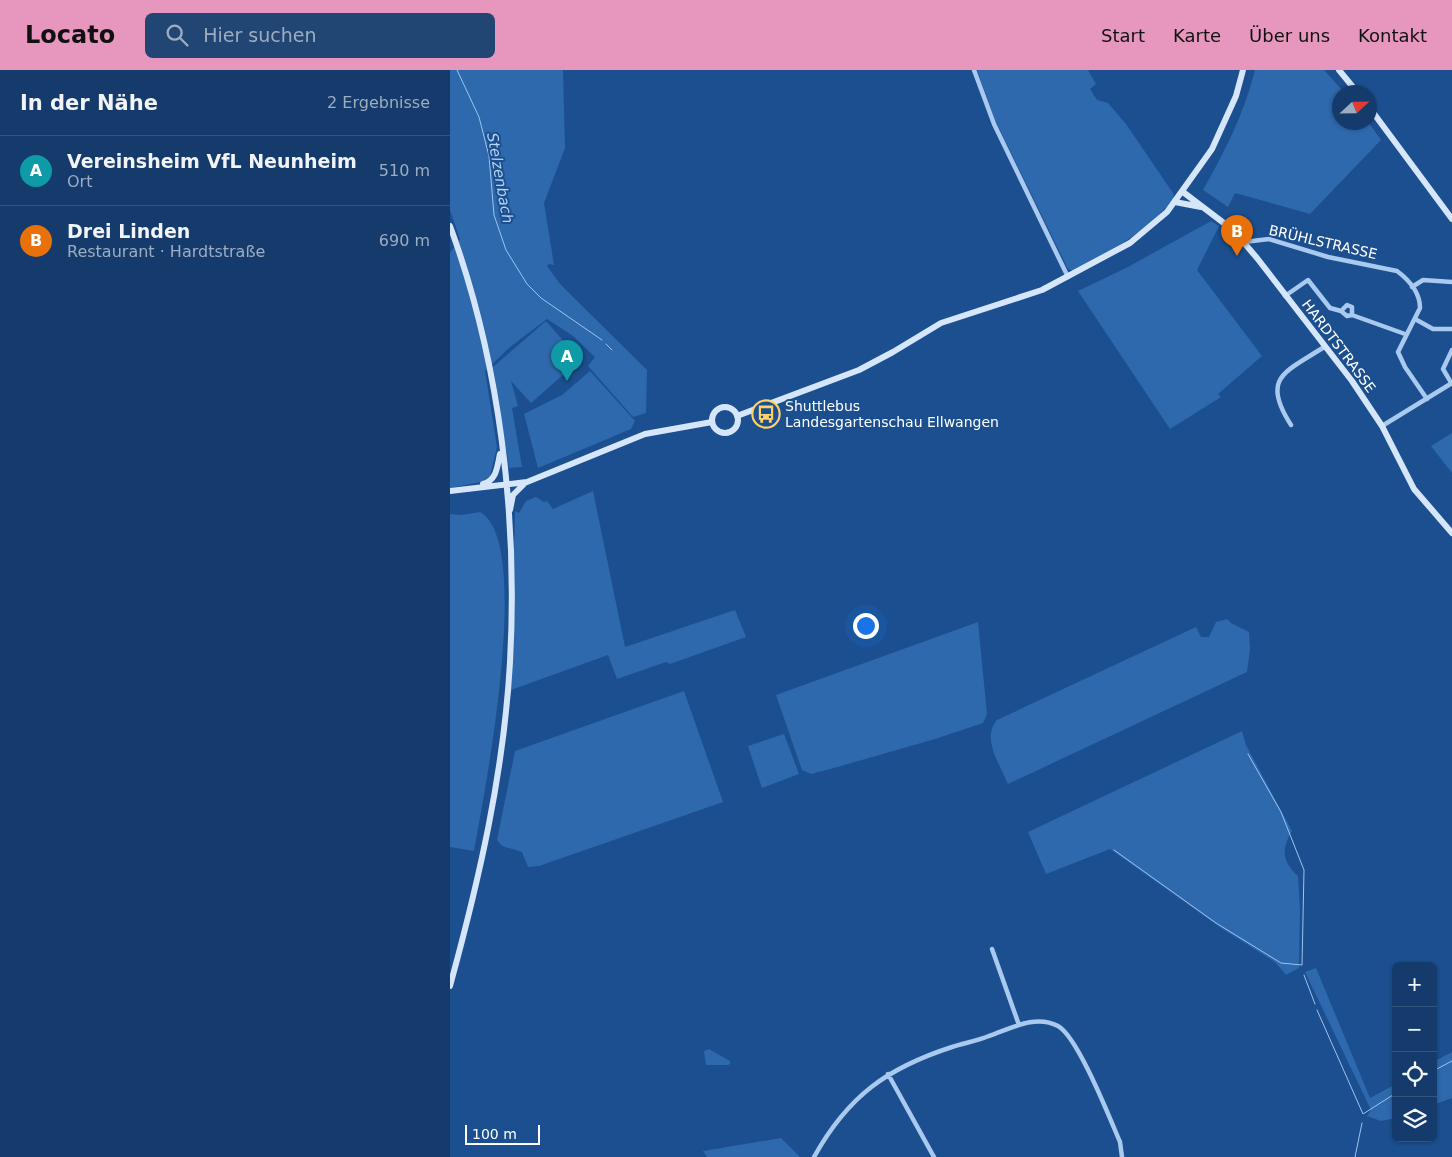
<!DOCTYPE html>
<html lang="de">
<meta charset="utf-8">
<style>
:root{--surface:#143b6b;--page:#214673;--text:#f1f3f6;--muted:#9dadc1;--line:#33557e;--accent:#e797bd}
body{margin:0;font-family:"DejaVu Sans",sans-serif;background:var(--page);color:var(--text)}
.controls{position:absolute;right:15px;bottom:15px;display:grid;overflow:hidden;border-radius:8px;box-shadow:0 1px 4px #0004}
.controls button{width:45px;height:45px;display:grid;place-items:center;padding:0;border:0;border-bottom:1px solid var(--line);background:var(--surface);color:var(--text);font:25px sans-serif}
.compass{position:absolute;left:882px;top:15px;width:45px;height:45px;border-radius:50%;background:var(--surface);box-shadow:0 1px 4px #0004;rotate:68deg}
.scale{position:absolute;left:15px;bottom:12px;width:75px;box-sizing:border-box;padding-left:5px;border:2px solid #fff;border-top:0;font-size:14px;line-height:18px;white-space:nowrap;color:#fff;-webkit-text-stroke:4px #1b4f8f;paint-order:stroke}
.you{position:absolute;left:415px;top:555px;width:18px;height:18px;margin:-12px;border:4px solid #fff;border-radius:50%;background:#1a73e8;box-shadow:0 0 0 8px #1a73e833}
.badge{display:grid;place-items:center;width:32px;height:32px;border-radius:50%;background:var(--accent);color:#fff;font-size:16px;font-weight:700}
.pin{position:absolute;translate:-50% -41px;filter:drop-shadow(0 1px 2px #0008)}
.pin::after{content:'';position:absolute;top:26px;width:18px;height:15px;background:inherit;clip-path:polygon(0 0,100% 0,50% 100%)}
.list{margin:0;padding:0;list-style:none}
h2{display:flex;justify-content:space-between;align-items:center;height:65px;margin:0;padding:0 20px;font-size:21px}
h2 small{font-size:16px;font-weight:400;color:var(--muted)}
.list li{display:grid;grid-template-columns:32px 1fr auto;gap:15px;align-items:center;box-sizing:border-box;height:70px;padding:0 20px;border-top:1px solid var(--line)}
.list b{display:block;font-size:19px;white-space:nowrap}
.list p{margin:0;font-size:16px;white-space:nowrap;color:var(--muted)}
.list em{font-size:16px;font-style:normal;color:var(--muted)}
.icon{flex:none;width:28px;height:28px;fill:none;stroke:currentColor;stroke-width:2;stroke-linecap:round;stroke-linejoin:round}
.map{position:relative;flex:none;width:1002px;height:1087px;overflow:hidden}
header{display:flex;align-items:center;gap:30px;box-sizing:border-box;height:70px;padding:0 25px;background:var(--accent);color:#111}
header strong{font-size:24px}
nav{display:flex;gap:28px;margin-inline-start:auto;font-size:18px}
.search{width:350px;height:45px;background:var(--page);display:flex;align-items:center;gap:12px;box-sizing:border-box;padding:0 18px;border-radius:8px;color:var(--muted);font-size:19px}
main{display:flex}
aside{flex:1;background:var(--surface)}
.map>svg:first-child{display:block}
.green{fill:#2e69ad}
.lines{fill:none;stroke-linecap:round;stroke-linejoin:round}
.stream{stroke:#9cc4f0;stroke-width:1}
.street{stroke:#a9c9ee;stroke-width:4.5}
.secondary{stroke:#d6e6fa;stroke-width:6}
.labels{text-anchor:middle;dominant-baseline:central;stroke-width:4;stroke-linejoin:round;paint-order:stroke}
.street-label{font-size:14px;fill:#fff;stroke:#1b4f8f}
.poi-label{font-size:14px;fill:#fff;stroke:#1b4f8f;text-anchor:start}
.water-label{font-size:15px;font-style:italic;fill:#b5d3f5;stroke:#1b4f8f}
</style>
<header>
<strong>Locato</strong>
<div class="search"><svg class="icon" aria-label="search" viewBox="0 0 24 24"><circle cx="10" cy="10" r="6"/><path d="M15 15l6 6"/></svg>Hier suchen</div>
<nav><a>Start</a><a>Karte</a><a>Über uns</a><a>Kontakt</a></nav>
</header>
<main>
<aside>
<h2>In der Nähe<small>2 Ergebnisse</small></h2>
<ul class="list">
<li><span class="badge" style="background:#0f9aa8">A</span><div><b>Vereinsheim VfL Neunheim</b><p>Ort</p></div><em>510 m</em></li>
<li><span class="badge" style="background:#e8710a">B</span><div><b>Drei Linden</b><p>Restaurant · Hardtstraße</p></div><em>690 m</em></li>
</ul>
</aside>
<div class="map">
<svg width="1002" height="1087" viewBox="0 0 1002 1087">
<rect width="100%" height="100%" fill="#1b4f8f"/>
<!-- green -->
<path class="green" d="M 0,0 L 113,0 L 115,78 L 94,133 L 104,195 L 99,194 L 97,196 L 110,214 L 197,300 L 196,343 L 183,347 L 138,296 L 145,287 L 123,266 L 97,249 L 60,277 L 35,301 L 47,377 L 40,406 L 31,412 L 0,418 L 0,183 L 10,169 L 0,140 Z
M 527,0 L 638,0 L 646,14 L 640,19 L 647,30 L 658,33 L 676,54 L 723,123 L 724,128 C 698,162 661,180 624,201 L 618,199 L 545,50 Z
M 805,0 L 874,0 L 894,22 L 889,22 L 889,52 L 919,53 L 931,70 L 860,144 L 785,123 L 778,137 L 753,120 C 775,81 794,44 805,0 Z
M 761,151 L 769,156 L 747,200 L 812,286 L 768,324 L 771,327 L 720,359 L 628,221 L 676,198 Z
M 96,251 L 130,290 L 81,333 L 61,311 L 68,336 L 62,338 L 72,397 L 59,398 L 43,297 Z
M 140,301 L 185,351 L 181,359 L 88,398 L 74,344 L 112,325 Z
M 1002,363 L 1002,403 L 981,376 Z
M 143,421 L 175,577 L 285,540 L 296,567 L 220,594 L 216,592 L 167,609 L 158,585 L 61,620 L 65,441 L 69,443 L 76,431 L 86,427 L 94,432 L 97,431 L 103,439 Z
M 30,442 C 84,471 34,726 24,781 L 0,777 L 0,444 L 11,445 Z
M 777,549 L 781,553 L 799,562 L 800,579 L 797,602 L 558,714 C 550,695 531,668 547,650 L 746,557 L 751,567 L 759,567 L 766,552 Z
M 528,552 L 537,644 L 533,653 L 485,669 L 384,698 L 361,704 L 352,700 L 326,625 Z
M 234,621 L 273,732 L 89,796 L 78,797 L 72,782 L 52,776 L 47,770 L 65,681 Z
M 792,661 L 796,675 L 842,761 C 831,778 832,792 848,806 L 850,839 L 849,898 L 836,905 L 825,892 L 771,858 L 660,779 L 596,804 L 578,762 Z
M 334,664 L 349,704 L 312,718 L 298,676 Z
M 866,898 L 920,1028 L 946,1014 L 946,1048 L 931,1051 L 917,1046 L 921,1040 L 855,902 Z
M 259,979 L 280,991 L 280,994 L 278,995 L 256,995 L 254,981 Z
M 1002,982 L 1002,1028 L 983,1035 L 983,992 Z
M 331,1068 L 350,1087 L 257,1087 L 253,1081 Z"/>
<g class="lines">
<!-- stream -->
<path class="stream" d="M 7,0 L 29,47 L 39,86 L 44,145 L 56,180 L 77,214 L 91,228 L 152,270
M 156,274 L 162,280
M 664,780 L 766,853 L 831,893 L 852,895 L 854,800 L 831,742 L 798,684
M 854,905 L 865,934
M 867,940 L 913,1044 L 946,1023
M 983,1001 L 1002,991
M 905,1087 L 912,1053"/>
<!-- street -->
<path class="street" d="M 524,0 L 544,54 L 618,207
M 794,172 L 819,169 L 878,187 L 947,201 C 959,210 970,223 970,238 L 948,282 L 955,297 L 977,329
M 962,217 L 973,210 L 1002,212
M 835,226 L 858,210 L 880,238 L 891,241 L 897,246 L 902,245 L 955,264
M 891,241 L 897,235 L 902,237 L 902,245
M 965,249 L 983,259 L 1002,259
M 1002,314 L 993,299 L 1002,280
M 841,355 C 810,307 836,302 874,277
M 932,356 L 1002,313
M 542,879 L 569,955
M 438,1004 L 484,1087
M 364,1087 C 398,1026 437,998 502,977 C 514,973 527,971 539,966 C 560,959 585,944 608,956 C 628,967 660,1049 670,1072 L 672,1087"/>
<!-- secondary -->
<path class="secondary" d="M 889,0 L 907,22
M 919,37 L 1002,149
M 733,122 L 783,160 L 807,188 L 902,311 L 932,356 L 964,419 L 1002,463
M 725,132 L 751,137
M 0,156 C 50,292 68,447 60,592 C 54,702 29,810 0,916
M262 350a13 13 0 1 1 26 0a13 13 0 1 1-26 0Z
M 287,346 L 409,300 L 443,282 L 491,253 L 592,220 L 680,173 L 717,142 L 762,79 L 786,26 L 793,0
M 33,414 C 47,410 47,397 50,384
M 0,421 L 77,412 L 195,364 L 262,352
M 60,440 L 63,425 L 75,413"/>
</g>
<!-- icons -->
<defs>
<g id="bus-ring" transform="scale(1.4375)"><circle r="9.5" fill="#1b4f8f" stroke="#ffd166" stroke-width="1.5"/><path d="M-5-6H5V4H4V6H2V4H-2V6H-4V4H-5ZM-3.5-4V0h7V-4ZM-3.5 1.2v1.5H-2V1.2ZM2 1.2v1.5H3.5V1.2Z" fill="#ffd166"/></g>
</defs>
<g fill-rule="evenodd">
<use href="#bus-ring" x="316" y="344"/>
</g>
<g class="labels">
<!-- street labels -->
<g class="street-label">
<text transform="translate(873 172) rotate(13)">BRÜHLSTRASSE</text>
<text transform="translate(889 276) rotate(53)">HARDTSTRASSE</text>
</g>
<!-- poi labels -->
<g class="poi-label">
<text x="335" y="336">Shuttlebus<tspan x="335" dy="16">Landesgartenschau Ellwangen</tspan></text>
</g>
<!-- water labels -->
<g class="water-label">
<text transform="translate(50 108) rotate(80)">Stelzenbach</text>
</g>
</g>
</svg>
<div class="controls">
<button>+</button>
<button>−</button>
<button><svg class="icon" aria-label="locate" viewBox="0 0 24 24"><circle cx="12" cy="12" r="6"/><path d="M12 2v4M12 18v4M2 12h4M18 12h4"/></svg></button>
<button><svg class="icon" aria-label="layers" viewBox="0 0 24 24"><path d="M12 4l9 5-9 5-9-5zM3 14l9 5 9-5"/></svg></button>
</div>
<svg class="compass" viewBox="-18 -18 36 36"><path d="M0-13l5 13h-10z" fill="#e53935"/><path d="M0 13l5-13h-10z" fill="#9dadc1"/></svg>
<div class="scale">100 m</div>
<div class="you"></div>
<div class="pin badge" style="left:117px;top:311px;background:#0f9aa8">A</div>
<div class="pin badge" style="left:787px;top:186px;background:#e8710a">B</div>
</div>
</main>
